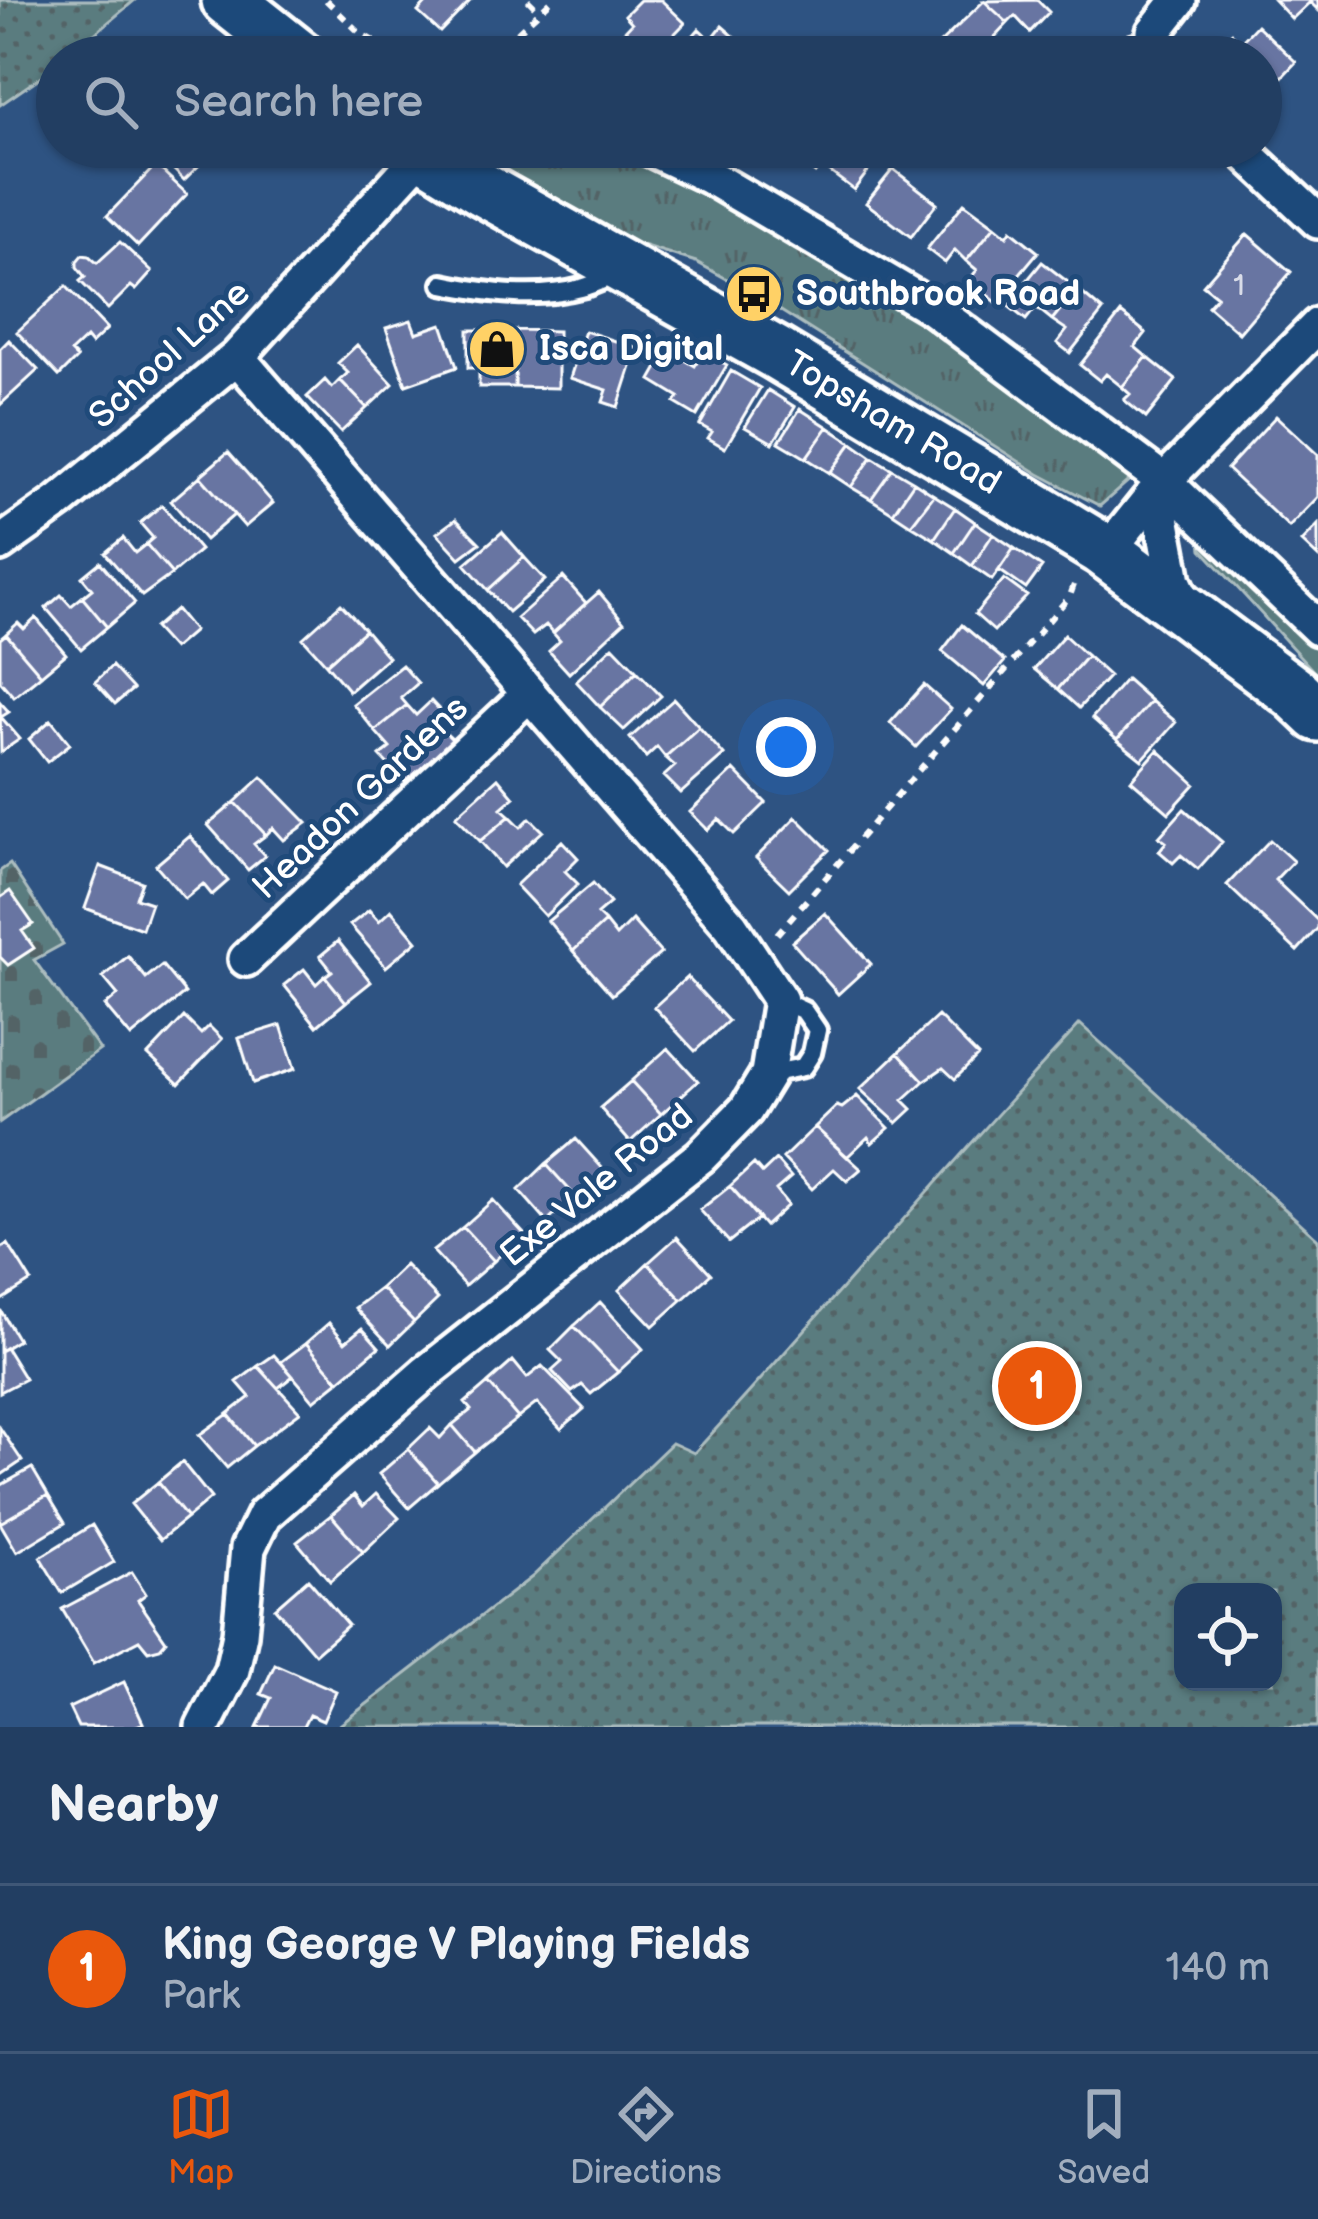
<!DOCTYPE html>
<style>
:root{--surface:#223e62;--page:#2a4568;--text:#f1f3f6;--muted:#a2aebe;--line:#3f5777;--accent:#ea580c}
body{margin:0;font-family:"Balsamiq Sans",sans-serif;background:var(--page);color:var(--text)}
.controls{position:absolute;right:36px;bottom:36px;display:grid;overflow:hidden;border-radius:24px;box-shadow:0 3px 9px #0004}
.controls button{width:108px;height:108px;display:grid;place-items:center;padding:0;border:0;border-bottom:3px solid var(--line);background:var(--surface);color:var(--text);font:60px sans-serif}
.you{position:absolute;left:786px;top:747px;width:42px;height:42px;margin:-30px;border:9px solid #fff;border-radius:50%;background:#1a73e8;box-shadow:0 0 0 18px #1a73e833}
.badge{display:grid;place-items:center;width:78px;height:78px;border-radius:50%;background:var(--accent);color:#fff;font-size:39px;font-weight:700}
.pin{position:absolute;translate:-50% -50%;border:6px solid #fff;box-shadow:0 3px 12px #0006}
.list{margin:0;padding:0;list-style:none}
h2{display:flex;justify-content:space-between;align-items:center;height:156px;margin:0;padding:0 48px;font-size:51px}
h2 small{font-size:39px;font-weight:400;color:var(--muted)}
.list li{display:grid;grid-template-columns:78px 1fr auto;gap:36px;align-items:center;box-sizing:border-box;height:168px;padding:0 48px;border-top:3px solid var(--line)}
.list b{display:block;font-size:45px;white-space:nowrap}
.list p{margin:0;font-size:39px;white-space:nowrap;color:var(--muted)}
.list em{font-size:39px;font-style:normal;color:var(--muted)}
.icon{flex:none;width:66px;height:66px;fill:none;stroke:currentColor;stroke-width:2;stroke-linecap:round;stroke-linejoin:round}
.map{position:relative;flex:none;width:1318px;height:1727px;overflow:hidden}
.search{position:absolute;background:var(--surface);box-shadow:0 3px 9px #0004;left:36px;right:36px;top:36px;height:132px;display:flex;align-items:center;gap:30px;box-sizing:border-box;padding:0 42px;border-radius:66px;color:var(--muted);font-size:45px}
.sheet{height:324px;background:var(--surface)}
nav{display:flex;justify-content:space-around;align-items:center;box-sizing:border-box;height:168px;border-top:3px solid var(--line);background:var(--surface);font-size:33px;color:var(--muted)}
nav a{display:grid;justify-items:center;gap:6px}
nav .on{color:var(--accent)}
.map>svg:first-child{display:block}
.grass{fill:url(#grass-tufts);stroke:#acbdbf;stroke-width:3}
.cemetery{fill:url(#cemetery-stones);stroke:#acbdbf;stroke-width:3}
.park{fill:url(#park-dots);stroke:#acbdbf;stroke-width:3;fill-rule:evenodd}
.building{fill:#6875a2;stroke:#fff;stroke-width:3}
.lines{fill:none;stroke-linecap:round;stroke-linejoin:round}
.lane-casing{stroke:#fff;stroke-width:26}
.street-casing{stroke:#fff;stroke-width:42}
.primary-casing{stroke:#fff;stroke-width:60}
.path{stroke:#fff;stroke-width:6;stroke-dasharray:9 9;stroke-linecap:butt}
.lane{stroke:#1f4a7a;stroke-width:16}
.street{stroke:#1f4a7a;stroke-width:33}
.primary{stroke:#1f4a7a;stroke-width:51}
.labels{text-anchor:middle;dominant-baseline:central;stroke-width:10;stroke-linejoin:round;paint-order:stroke}
.number-label{font-size:30px;fill:#d9dce8}
.poi-label{font-size:36px;font-weight:bold;fill:#fff;stroke:#1f4a7a;text-anchor:start}
.street-label{font-size:36px;fill:#fff;stroke:#1f4a7a}
</style>
<div class="map">
<svg width="1318" height="1727" viewBox="0 0 1318 1727">
<defs>
<pattern id="grass-tufts" width="24" height="20" patternUnits="userSpaceOnUse" patternTransform="scale(3)"><rect width="24" height="20" fill="#5a7b7f"/><path d="M3 7l-1-3M5 7V3M7 7l1-3M15 17l-1-3M17 17v-4M19 17l1-3" fill="none" stroke="#536466"/></pattern>
<pattern id="cemetery-stones" width="16" height="16" patternUnits="userSpaceOnUse" patternTransform="scale(3)"><rect width="16" height="16" fill="#5a7b7f"/><path d="M2 7V4a2 2 0 0 1 4 0v3zM10 15v-3a2 2 0 0 1 4 0v3z" fill="#536466"/></pattern>
<pattern id="park-dots" width="8" height="8" patternUnits="userSpaceOnUse" patternTransform="scale(3)"><rect width="8" height="8" fill="#5a7b7f"/><path d="M2 2h.1M6 6h.1" fill="none" stroke="#536466" stroke-width="1.8" stroke-linecap="round"/></pattern>
</defs>
<rect width="100%" height="100%" fill="#2e5382"/>
<filter id="ink" filterUnits="userSpaceOnUse"><feTurbulence type="fractalNoise" baseFrequency=".00833" numOctaves="2"/><feDisplacementMap in="SourceGraphic" scale="24" xChannelSelector="R" yChannelSelector="G"/><feConvolveMatrix kernelMatrix="1 2 1 2 8 2 1 2 1" color-interpolation-filters="sRGB"/></filter>
<g filter="url(#ink)">
<!-- grass -->
<path class="grass" d="M 483,147 L 624,147 L 776,226 L 946,326 L 1133,477 L 1100,506 L 1039,474 L 754,294 L 696,262 L 597,231 L 470,156 Z
M 1199,527 L 1318,645 L 1318,676 L 1202,549 Z"/>
<!-- cemetery -->
<path class="cemetery" d="M 10,864 L 63,944 L 34,960 L 100,1050 L 0,1122 L 0,871 Z"/>
<!-- park -->
<path class="park" d="M 0,0 L 135,0 L 67,57 L 57,57 L 55,67 L 0,105 Z
M 1080,1024 L 1318,1239 L 1318,1727 L 337,1727 L 532,1577 L 672,1443 L 694,1453 C 824,1311 949,1165 1080,1024 ZM 1183,1592 L 1273,1592 L 1273,1682 L 1183,1682 Z"/>
<!-- building -->
<path class="building" d="M 429,0 L 471,0 L 440,32 L 418,12 Z
M 640,0 L 661,0 L 685,23 L 652,57 L 636,57 L 617,39 L 632,23 L 625,15 Z
M 1037,0 L 1049,12 L 1030,32 L 1015,16 L 1008,23 L 984,1 Z
M 1274,0 L 1318,0 L 1318,10 L 1310,2 L 1292,19 Z
M 984,1 L 1008,23 L 994,38 L 1010,52 L 1005,57 L 981,57 L 976,52 L 971,57 L 945,57 L 935,48 Z
M 1257,25 L 1296,62 L 1281,78 L 1276,73 L 1261,89 L 1261,57 L 1220,57 L 1214,51 L 1231,33 L 1241,42 Z
M 722,26 L 758,57 L 682,57 L 678,53 L 699,29 L 711,40 Z
M 163,147 L 218,147 L 184,180 L 157,153 Z
M 814,147 L 856,147 L 875,162 L 854,190 L 821,165 L 815,173 L 802,163 Z
M 156,165 L 187,194 L 138,246 L 107,216 Z
M 893,169 L 937,203 L 911,237 L 866,203 Z
M 964,203 L 995,226 L 966,261 L 955,250 L 945,263 L 927,249 Z
M 995,226 L 1007,236 L 1011,230 L 1038,252 L 996,302 L 969,280 L 977,270 L 966,261 Z
M 1247,234 L 1291,272 L 1239,333 L 1208,306 L 1217,296 L 1203,285 Z
M 120,242 L 152,272 L 136,290 L 131,286 L 108,309 L 80,281 L 85,277 L 77,267 L 77,261 L 82,255 L 89,256 L 97,263 Z
M 1042,262 L 1077,289 L 1052,320 L 1036,307 L 1026,320 L 1007,305 Z
M 66,286 L 107,329 L 91,344 L 86,338 L 71,352 L 77,358 L 59,376 L 17,332 Z
M 1077,289 L 1103,311 L 1070,353 L 1057,343 L 1067,330 L 1052,320 Z
M 1121,313 L 1146,333 L 1135,347 L 1147,357 L 1122,387 L 1106,374 L 1100,381 L 1080,365 Z
M 411,320 L 416,333 L 442,324 L 457,367 L 406,385 L 386,328 Z
M 468,330 L 516,330 L 515,387 L 479,387 L 479,368 L 468,368 Z
M 516,330 L 558,331 L 558,388 L 515,387 Z
M 585,331 L 637,348 L 618,407 L 603,402 L 607,390 L 570,378 Z
M 9,340 L 38,370 L 0,405 L 0,349 Z
M 357,345 L 393,384 L 367,408 L 340,380 L 348,373 L 338,363 Z
M 668,350 L 695,366 L 703,352 L 727,365 L 697,416 L 675,403 L 679,397 L 651,380 Z
M 1147,357 L 1176,380 L 1146,418 L 1124,400 L 1130,394 L 1122,387 Z
M 731,371 L 760,388 L 725,448 L 708,438 L 712,432 L 700,425 Z
M 325,380 L 332,388 L 340,380 L 367,408 L 341,432 L 307,397 Z
M 768,390 L 795,407 L 773,443 L 745,427 Z
M 800,409 L 828,427 L 806,458 L 779,442 Z
M 1276,416 L 1318,455 L 1318,497 L 1289,527 L 1227,469 Z
M 828,427 L 852,443 L 830,473 L 806,458 Z
M 852,443 L 872,457 L 851,487 L 830,473 Z
M 228,452 L 273,503 L 245,527 L 200,476 Z
M 872,457 L 892,469 L 871,499 L 851,487 Z
M 892,469 L 914,482 L 893,513 L 871,499 Z
M 200,476 L 234,515 L 205,540 L 171,501 Z
M 914,482 L 934,495 L 911,525 L 893,513 Z
M 934,495 L 955,508 L 934,539 L 911,525 Z
M 162,505 L 200,550 L 172,574 L 146,544 L 153,538 L 140,523 Z
M 955,508 L 975,522 L 954,553 L 934,539 Z
M 456,519 L 480,543 L 460,558 L 437,533 Z
M 975,522 L 993,534 L 972,566 L 954,553 Z
M 1318,525 L 1318,557 L 1302,542 Z
M 502,532 L 524,557 L 488,590 L 465,564 Z
M 993,534 L 1014,548 L 992,580 L 972,566 Z
M 123,538 L 135,553 L 146,544 L 172,574 L 142,596 L 105,553 Z
M 1014,548 L 1042,567 L 1026,589 L 999,570 Z
M 524,557 L 545,580 L 508,612 L 488,590 Z
M 100,562 L 135,603 L 107,627 L 82,597 L 92,589 L 82,577 Z
M 563,577 L 586,603 L 553,633 L 546,625 L 533,635 L 517,618 Z
M 1004,579 L 1027,596 L 994,631 L 975,614 Z
M 599,592 L 624,622 L 569,673 L 549,651 L 560,641 L 553,633 Z
M 61,595 L 71,606 L 82,597 L 107,627 L 81,649 L 46,608 Z
M 341,604 L 365,630 L 326,664 L 303,638 Z
M 176,609 L 194,631 L 173,649 L 154,628 Z
M 36,618 L 66,654 L 41,675 L 6,634 L 18,623 L 24,629 Z
M 962,625 L 1005,661 L 984,686 L 942,651 Z
M 365,630 L 388,657 L 349,691 L 326,664 Z
M 6,634 L 41,675 L 14,697 L 0,681 L 0,639 Z
M 1064,635 L 1087,656 L 1058,689 L 1034,669 Z
M 613,646 L 637,671 L 600,707 L 576,681 Z
M 1087,656 L 1109,676 L 1079,708 L 1058,689 Z
M 402,665 L 418,683 L 401,698 L 407,705 L 375,731 L 353,704 Z
M 112,666 L 133,689 L 115,704 L 95,682 Z
M 637,671 L 661,696 L 624,730 L 600,707 Z
M 1126,679 L 1151,701 L 1117,740 L 1092,718 Z
M 924,685 L 951,709 L 916,747 L 890,723 Z
M 674,699 L 699,727 L 665,757 L 657,747 L 646,757 L 630,738 Z
M 431,701 L 448,719 L 439,727 L 454,741 L 405,782 L 380,756 L 390,748 L 375,731 L 407,705 L 416,715 Z
M 1151,701 L 1176,722 L 1142,760 L 1117,740 Z
M 0,702 L 9,712 L 1,717 L 20,739 L 1,752 Z
M 51,720 L 70,744 L 47,762 L 29,739 Z
M 699,727 L 724,755 L 681,793 L 664,776 L 675,766 L 665,757 Z
M 1158,750 L 1195,784 L 1169,813 L 1131,780 Z
M 734,770 L 766,803 L 734,834 L 719,819 L 708,830 L 690,812 Z
M 262,777 L 307,823 L 284,840 L 273,828 L 266,835 L 235,802 Z
M 498,778 L 514,797 L 501,808 L 510,816 L 480,841 L 456,816 Z
M 235,802 L 266,835 L 254,844 L 265,856 L 248,870 L 208,825 Z
M 1184,809 L 1222,842 L 1198,869 L 1181,855 L 1173,863 L 1159,851 L 1166,842 L 1159,837 Z
M 510,816 L 521,827 L 530,818 L 543,831 L 503,867 L 480,841 Z
M 796,817 L 829,850 L 789,890 L 756,858 Z
M 190,836 L 228,881 L 212,895 L 203,884 L 185,899 L 156,865 Z
M 1270,840 L 1293,861 L 1275,880 L 1318,921 L 1318,928 L 1297,951 L 1227,885 Z
M 562,841 L 578,858 L 565,871 L 578,884 L 545,916 L 516,885 Z
M 100,866 L 142,882 L 136,898 L 151,903 L 142,929 L 85,908 Z
M 593,883 L 610,903 L 597,914 L 605,922 L 573,951 L 548,921 Z
M 10,891 L 33,924 L 22,931 L 34,948 L 8,965 L 0,957 L 0,898 Z
M 369,910 L 379,921 L 391,910 L 417,941 L 386,967 L 350,925 Z
M 825,913 L 871,964 L 838,994 L 792,942 Z
M 632,920 L 661,953 L 612,995 L 573,951 L 605,922 L 616,936 Z
M 338,941 L 371,982 L 346,1002 L 325,976 L 332,971 L 320,956 Z
M 128,956 L 146,978 L 162,965 L 185,993 L 131,1037 L 105,1006 L 118,995 L 103,977 Z
M 304,969 L 316,984 L 325,976 L 346,1002 L 317,1026 L 284,985 Z
M 687,977 L 728,1021 L 695,1051 L 654,1007 Z
M 938,1016 L 978,1056 L 955,1079 L 943,1068 L 924,1081 L 898,1053 Z
M 184,1017 L 201,1034 L 209,1026 L 222,1039 L 179,1084 L 148,1055 Z
M 281,1025 L 295,1069 L 253,1083 L 239,1038 Z
M 668,1048 L 698,1081 L 661,1114 L 631,1081 Z
M 898,1053 L 924,1081 L 903,1100 L 912,1109 L 897,1123 L 860,1089 Z
M 631,1081 L 661,1114 L 630,1142 L 600,1108 Z
M 857,1096 L 889,1128 L 872,1143 L 868,1137 L 847,1157 L 815,1127 L 837,1106 L 842,1108 Z
M 815,1127 L 861,1169 L 847,1181 L 834,1169 L 812,1189 L 783,1158 Z
M 576,1139 L 605,1171 L 575,1196 L 546,1164 Z
M 776,1160 L 791,1177 L 776,1190 L 788,1205 L 765,1226 L 730,1186 L 754,1164 L 762,1173 Z
M 546,1164 L 575,1196 L 547,1222 L 519,1190 Z
M 730,1186 L 759,1218 L 729,1242 L 700,1210 Z
M 493,1200 L 524,1234 L 494,1261 L 463,1227 Z
M 463,1227 L 494,1261 L 465,1286 L 433,1251 Z
M 677,1237 L 711,1274 L 682,1300 L 648,1263 Z
M 8,1244 L 31,1281 L 0,1301 L 0,1249 Z
M 648,1263 L 682,1300 L 653,1326 L 619,1290 Z
M 405,1265 L 438,1299 L 414,1322 L 381,1288 Z
M 381,1288 L 414,1322 L 390,1345 L 355,1308 Z
M 600,1302 L 643,1349 L 618,1372 L 574,1326 Z
M 1,1311 L 18,1340 L 0,1351 L 0,1311 Z
M 329,1323 L 345,1342 L 362,1328 L 379,1347 L 339,1381 L 306,1343 Z
M 574,1326 L 618,1372 L 591,1394 L 582,1385 L 572,1392 L 552,1371 L 562,1362 L 550,1350 Z
M 306,1343 L 339,1381 L 314,1401 L 281,1362 Z
M 6,1348 L 25,1379 L 0,1392 L 0,1351 Z
M 274,1355 L 293,1376 L 278,1388 L 258,1366 Z
M 513,1361 L 527,1378 L 542,1366 L 584,1409 L 561,1429 L 537,1403 L 518,1418 L 488,1383 Z
M 258,1366 L 300,1412 L 254,1446 L 228,1414 L 250,1397 L 237,1382 Z
M 488,1383 L 518,1418 L 475,1452 L 452,1425 L 471,1410 L 465,1403 Z
M 228,1414 L 254,1446 L 227,1468 L 199,1435 Z
M 452,1425 L 475,1452 L 438,1483 L 408,1449 L 430,1428 L 440,1438 Z
M 0,1428 L 22,1461 L 0,1476 Z
M 408,1449 L 438,1483 L 409,1508 L 379,1474 Z
M 182,1462 L 211,1498 L 187,1518 L 158,1482 Z
M 32,1468 L 48,1495 L 0,1523 L 0,1486 Z
M 158,1482 L 187,1518 L 160,1540 L 131,1504 Z
M 376,1494 L 399,1518 L 363,1552 L 331,1515 L 354,1495 L 363,1506 Z
M 48,1495 L 65,1523 L 17,1552 L 0,1523 Z
M 331,1515 L 363,1552 L 330,1581 L 297,1542 Z
M 92,1525 L 114,1562 L 62,1593 L 40,1557 Z
M 132,1572 L 146,1594 L 138,1600 L 166,1641 L 160,1648 L 148,1651 L 139,1640 L 94,1663 L 62,1609 Z
M 308,1579 L 348,1625 L 315,1654 L 275,1608 Z
M 275,1664 L 336,1691 L 323,1721 L 309,1715 L 303,1727 L 257,1727 L 271,1698 L 261,1694 Z
M 124,1682 L 143,1723 L 134,1727 L 78,1727 L 69,1708 Z"/>
<g class="lines">
<!-- lane casing -->
<g class="lane-casing">
<path id="lane" d="M 443,284 C 488,293 535,300 581,288 C 593,285 605,278 618,275
M 768,1074 L 803,1067 L 812,1053 L 817,1030 L 804,1011 L 780,1000"/>
</g>
<!-- street casing -->
<g class="street-casing">
<path id="street" d="M 1120,57 L 1152,47
M 1155,57 L 1154,32 L 1179,0
M 647,147 L 708,176 L 932,308 L 1164,481 L 1318,628
M 1239,147 L 1318,221
M 1157,491 L 1174,581 L 1188,611
M 0,544 L 59,502 L 237,357 L 423,153
M 1107,552 L 1164,481 L 1318,325
M 246,959 L 529,694
M 203,1727 L 232,1670 L 240,1634 L 248,1548 L 264,1515 L 426,1373 L 701,1156 L 746,1110 L 768,1074 L 780,1000 L 731,926 L 237,357"/>
</g>
<!-- primary casing -->
<g class="primary-casing">
<g id="primary">
<path d="M 228,0 L 300,57"/>
<path id="s1" d="M 415,147 L 484,190 L 776,353 L 1102,549 L 1296,694 L 1318,715"/>
</g>
</g>
<!-- path -->
<path class="path" d="M 326,0 L 361,34 L 403,57
M 528,0 L 539,11
M 491,57 L 552,0
M 777,934 L 1070,596 L 1076,579"/>
<!-- lane -->
<use href="#lane" class="lane"/>
<!-- street -->
<use href="#street" class="street"/>
<!-- primary -->
<use href="#primary" class="primary"/>
</g>
</g>
<!-- icons -->
<defs>
<g id="bus-disc" transform="scale(3)"><circle r="9.5" fill="#ffd166" stroke="#1f4a7a"/><path d="M-5-6H5V4H4V6H2V4H-2V6H-4V4H-5ZM-3.5-4V0h7V-4ZM-3.5 1.2v1.5H-2V1.2ZM2 1.2v1.5H3.5V1.2Z" fill="#111"/></g>
<g id="shop-disc" transform="scale(3)"><circle r="9.5" fill="#ffd166" stroke="#1f4a7a"/><path d="M-5-2.5h2.3a2.7 3.5 0 0 1 5.4 0H5L5.5 6h-11ZM-1.5-2.5h3a1.5 2.3 0 0 0-3 0Z" fill="#111"/></g>
</defs>
<g fill-rule="evenodd">
<use href="#bus-disc" x="754" y="294"/>
<use href="#shop-disc" x="497" y="349"/>
</g>
<g class="labels">
<!-- number labels -->
<g class="number-label">
<text x="1239" y="286">1</text>
</g>
<!-- poi labels -->
<g class="poi-label">
<text x="796" y="294">Southbrook Road</text>
<text x="539" y="349">Isca Digital</text>
</g>
<!-- street labels -->
<g class="street-label">
<text transform="translate(170 355) rotate(-42)">School Lane</text>
<text stroke="none"><textPath href="#s1" startOffset="552">Topsham Road</textPath></text>
<text transform="translate(361 798) rotate(-43)">Headon Gardens</text>
<text transform="translate(597 1186) rotate(-39)">Exe Vale Road</text>
</g>
</g>
</svg>
<div class="controls">
<button><svg class="icon" aria-label="locate" viewBox="0 0 24 24"><circle cx="12" cy="12" r="6"/><path d="M12 2v4M12 18v4M2 12h4M18 12h4"/></svg></button>
</div>
<div class="you"></div>
<div class="pin badge" style="left:1037px;top:1386px">1</div>
<div class="search"><svg class="icon" aria-label="search" viewBox="0 0 24 24"><circle cx="10" cy="10" r="6"/><path d="M15 15l6 6"/></svg>Search here</div>
</div>
<section class="sheet">
<h2>Nearby<small></small></h2>
<ul class="list">
<li><span class="badge">1</span><div><b>King George V Playing Fields</b><p>Park</p></div><em>140 m</em></li>
</ul>
</section>
<nav>
<a class="on"><svg class="icon" aria-label="map" viewBox="0 0 24 24"><path d="M3 6l6-2 6 2 6-2v14l-6 2-6-2-6 2zM9 4v14M15 6v14"/></svg>Map</a>
<a><svg class="icon" aria-label="directions" viewBox="0 0 24 24"><path d="M12 3l9 9-9 9-9-9zM9 14v-3h6M13 9l2 2-2 2"/></svg>Directions</a>
<a><svg class="icon" aria-label="saved" viewBox="0 0 24 24"><path d="M7 4h10v16l-5-4-5 4z"/></svg>Saved</a>
</nav>
